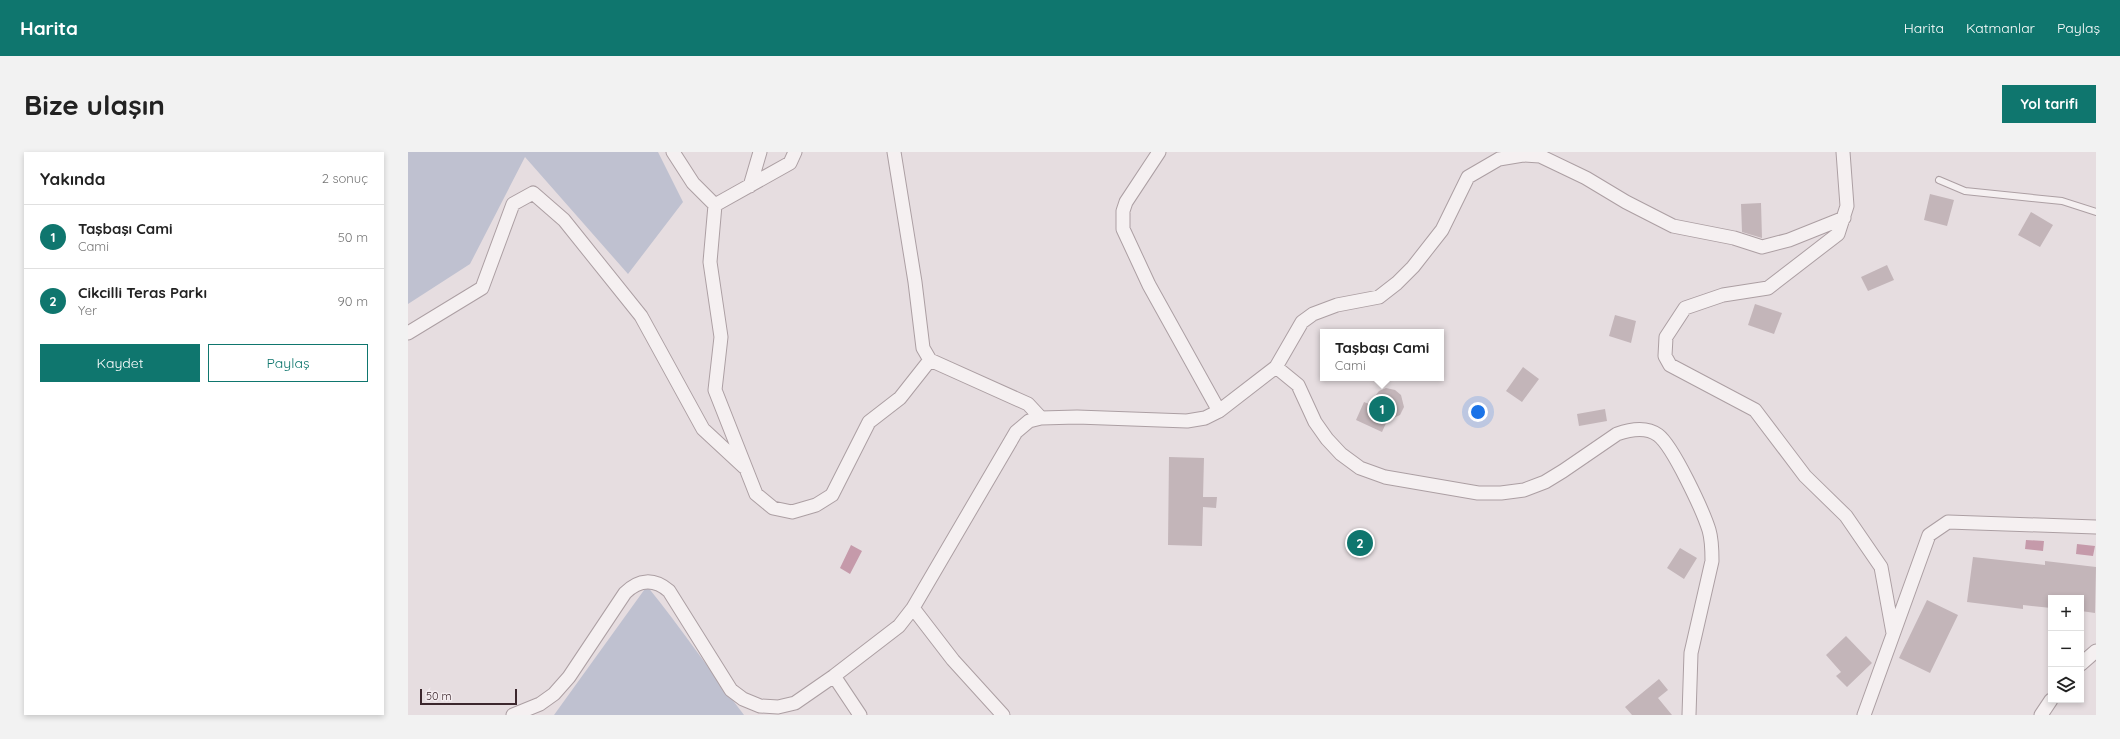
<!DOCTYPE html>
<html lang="tr">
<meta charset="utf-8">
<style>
:root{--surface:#fff;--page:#f2f2f2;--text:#222;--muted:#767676;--line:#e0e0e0;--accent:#0f766e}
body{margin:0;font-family:Quicksand,sans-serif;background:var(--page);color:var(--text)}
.controls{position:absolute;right:12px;bottom:12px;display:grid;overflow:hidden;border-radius:0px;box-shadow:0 2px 6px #0003}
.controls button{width:36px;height:36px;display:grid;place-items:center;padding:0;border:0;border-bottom:1px solid var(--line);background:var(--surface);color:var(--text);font:20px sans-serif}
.scale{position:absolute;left:12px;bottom:10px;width:97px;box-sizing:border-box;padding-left:4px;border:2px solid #3c272d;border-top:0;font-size:11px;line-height:14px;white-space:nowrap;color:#3c272d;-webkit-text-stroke:3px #f4ecef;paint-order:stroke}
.you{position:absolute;left:1070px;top:260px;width:14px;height:14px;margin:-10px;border:3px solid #fff;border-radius:50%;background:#1a73e8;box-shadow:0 0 0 6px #1a73e833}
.badge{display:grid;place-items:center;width:26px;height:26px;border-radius:50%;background:var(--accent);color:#fff;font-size:13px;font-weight:700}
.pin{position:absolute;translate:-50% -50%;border:2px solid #fff;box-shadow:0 1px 4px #0006}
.popup{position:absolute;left:912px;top:177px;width:124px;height:52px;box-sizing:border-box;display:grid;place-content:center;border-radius:0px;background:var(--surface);filter:drop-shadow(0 1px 3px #0005);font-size:13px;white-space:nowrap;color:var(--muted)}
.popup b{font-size:15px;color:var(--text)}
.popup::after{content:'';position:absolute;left:50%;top:100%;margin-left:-8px;border:8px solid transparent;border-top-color:var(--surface)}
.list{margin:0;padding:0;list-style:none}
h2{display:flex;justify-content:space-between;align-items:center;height:52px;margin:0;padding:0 16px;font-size:17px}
h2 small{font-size:13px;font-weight:400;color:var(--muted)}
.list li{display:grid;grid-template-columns:26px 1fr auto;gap:12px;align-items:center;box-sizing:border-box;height:64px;padding:0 16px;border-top:1px solid var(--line)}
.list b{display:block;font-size:15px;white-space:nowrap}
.list p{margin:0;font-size:13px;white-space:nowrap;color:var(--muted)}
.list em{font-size:13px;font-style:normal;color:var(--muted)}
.actions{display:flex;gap:8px;padding:12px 16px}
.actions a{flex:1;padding:9px 0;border:1px solid var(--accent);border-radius:0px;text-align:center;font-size:14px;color:var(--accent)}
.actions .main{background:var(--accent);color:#fff}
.icon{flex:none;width:22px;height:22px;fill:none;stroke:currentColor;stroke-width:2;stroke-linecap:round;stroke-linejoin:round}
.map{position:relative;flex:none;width:1688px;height:563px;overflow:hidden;border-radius:0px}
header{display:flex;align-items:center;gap:24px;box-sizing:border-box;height:56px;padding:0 20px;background:var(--accent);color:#fff}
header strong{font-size:19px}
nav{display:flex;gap:22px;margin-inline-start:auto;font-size:14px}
.intro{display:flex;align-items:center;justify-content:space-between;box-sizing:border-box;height:96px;padding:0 24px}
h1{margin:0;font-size:28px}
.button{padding:10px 18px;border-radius:0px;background:var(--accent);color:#fff;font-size:14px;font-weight:700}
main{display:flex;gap:24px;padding:0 24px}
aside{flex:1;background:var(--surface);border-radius:0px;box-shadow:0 2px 6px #0003}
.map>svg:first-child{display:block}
.green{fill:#bfc1d0}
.water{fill:#c59aaa}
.building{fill:#c3b5b9}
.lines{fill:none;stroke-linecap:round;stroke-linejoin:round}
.service-casing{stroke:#ac9fa3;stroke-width:8}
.minor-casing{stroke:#ac9fa3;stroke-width:15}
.service{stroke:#f5f0f1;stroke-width:6}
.minor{stroke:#f5f0f1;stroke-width:13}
</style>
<header>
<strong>Harita</strong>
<nav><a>Harita</a><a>Katmanlar</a><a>Paylaş</a></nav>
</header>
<div class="intro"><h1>Bize ulaşın</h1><a class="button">Yol tarifi</a></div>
<main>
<aside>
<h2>Yakında<small>2 sonuç</small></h2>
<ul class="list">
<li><span class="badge">1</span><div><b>Taşbaşı Cami</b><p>Cami</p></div><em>50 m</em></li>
<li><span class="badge">2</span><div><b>Cikcilli Teras Parkı</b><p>Yer</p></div><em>90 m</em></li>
</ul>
<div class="actions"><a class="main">Kaydet</a><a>Paylaş</a></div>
</aside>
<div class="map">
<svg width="1688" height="563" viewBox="0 0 1688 563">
<rect width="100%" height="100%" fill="#e6dde0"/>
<!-- green -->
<path class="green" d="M 0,0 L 250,0 L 275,50 L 220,122 L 117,5 L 62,112 L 0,152 Z
M 239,434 C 273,476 303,520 336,563 L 146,563 Z"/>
<!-- water -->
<path class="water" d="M 1618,388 L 1636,389 L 1635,399 L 1617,397 Z
M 1669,392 L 1687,394 L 1685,404 L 1668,402 Z
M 443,393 L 454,399 L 442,422 L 432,416 Z"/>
<!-- building -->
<path class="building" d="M 1522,42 L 1546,48 L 1539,74 L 1516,68 Z
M 1353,51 L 1354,86 L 1334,80 L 1333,52 Z
M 1623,60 L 1645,73 L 1632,95 L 1610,83 Z
M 1479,113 L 1486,128 L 1460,139 L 1453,125 Z
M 1347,152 L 1374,161 L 1366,182 L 1340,173 Z
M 1207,163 L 1228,169 L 1223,191 L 1201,184 Z
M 1115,215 L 1131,227 L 1114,250 L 1098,239 Z
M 978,236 L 987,238 L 993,243 L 996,255 L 992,263 L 979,269 L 974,280 L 948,268 L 956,250 L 961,252 L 971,239 Z
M 1197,257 L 1199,269 L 1171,274 L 1169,262 Z
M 761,305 L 796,306 L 795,345 L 809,345 L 808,356 L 795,355 L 794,394 L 760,393 Z
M 1272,396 L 1289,406 L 1276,427 L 1259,416 Z
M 1565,405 L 1637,413 L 1637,409 L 1688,415 L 1687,461 L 1673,459 L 1673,446 L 1643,446 L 1643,456 L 1615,453 L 1615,457 L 1559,450 Z
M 1519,448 L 1550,463 L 1522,521 L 1491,506 Z
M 1438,484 L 1464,511 L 1439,535 L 1428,524 L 1433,520 L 1418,503 Z
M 1251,527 L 1260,538 L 1250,546 L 1264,563 L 1224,563 L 1217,555 Z"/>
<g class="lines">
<!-- service casing -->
<g class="service-casing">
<path id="service" d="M 1531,28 L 1557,39 L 1654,49 L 1688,60"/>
</g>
<!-- minor casing -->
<g class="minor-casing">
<path id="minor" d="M 265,0 L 285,31 L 307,53 L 302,110 L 313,185 L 307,238 L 348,342 L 365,356 L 384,360 L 408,353 L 424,343 L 461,270 L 492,246 L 522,208
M 486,0 L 507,130 L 515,196 L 522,208 L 620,252 L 633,266
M 751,0 L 718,50 L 715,59 L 715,77 L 741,133 L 811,259
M 1435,0 L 1439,54 L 1430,82 L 1360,136 L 1315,143 L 1277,156 L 1258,185 L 1257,204 L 1262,213 L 1347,258 L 1397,324 L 1438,364 L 1473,415 L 1485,481
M 342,34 L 352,0
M 307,53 L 382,11 L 387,0
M 0,181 L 74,136 L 105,52 L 125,41 L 156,68 L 233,164 L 295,277 L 336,315
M 868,215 L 890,233 L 907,270 L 919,287 L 933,302 L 952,316 L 977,325 L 1070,341 L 1093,341 L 1116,338 L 1137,330 L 1155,319 L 1209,282 C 1223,277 1238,274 1250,283 C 1265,294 1295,359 1301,378 C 1304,388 1304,398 1304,409 L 1283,501 L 1281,563
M 505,456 L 545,508 L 595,563
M 1673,512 L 1688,499
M 426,524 L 452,563
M 105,563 L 132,552 L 146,542 L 161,525 L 217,441 C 231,427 246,426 261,439 L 323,538 L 335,547 L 352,554 L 370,555 L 387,551 L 426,524 L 491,474 L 505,456 L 608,280 L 621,269 L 633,266 L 669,265 L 779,269 L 797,266 L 811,259 L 868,215 L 894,170 L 905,162 L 929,153 L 971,145 L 989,131 L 1005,115 L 1034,78 L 1060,25 L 1091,7 L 1115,3 L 1132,4 L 1178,26 L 1218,50 L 1265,74 L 1326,86 L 1354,95 L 1381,88 L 1436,66
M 1456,563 L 1521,383 L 1540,370 L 1688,375
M 1633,563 L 1643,548"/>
</g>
<!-- service -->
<use href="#service" class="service"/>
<!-- minor -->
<use href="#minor" class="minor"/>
</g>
</svg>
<div class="controls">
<button>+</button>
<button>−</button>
<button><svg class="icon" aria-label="layers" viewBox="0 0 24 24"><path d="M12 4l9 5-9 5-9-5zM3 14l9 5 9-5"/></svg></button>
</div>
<div class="scale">50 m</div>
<div class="you"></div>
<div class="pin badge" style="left:974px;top:257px">1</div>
<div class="popup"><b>Taşbaşı Cami</b>Cami</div>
<div class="pin badge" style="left:952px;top:391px">2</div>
</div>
</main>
